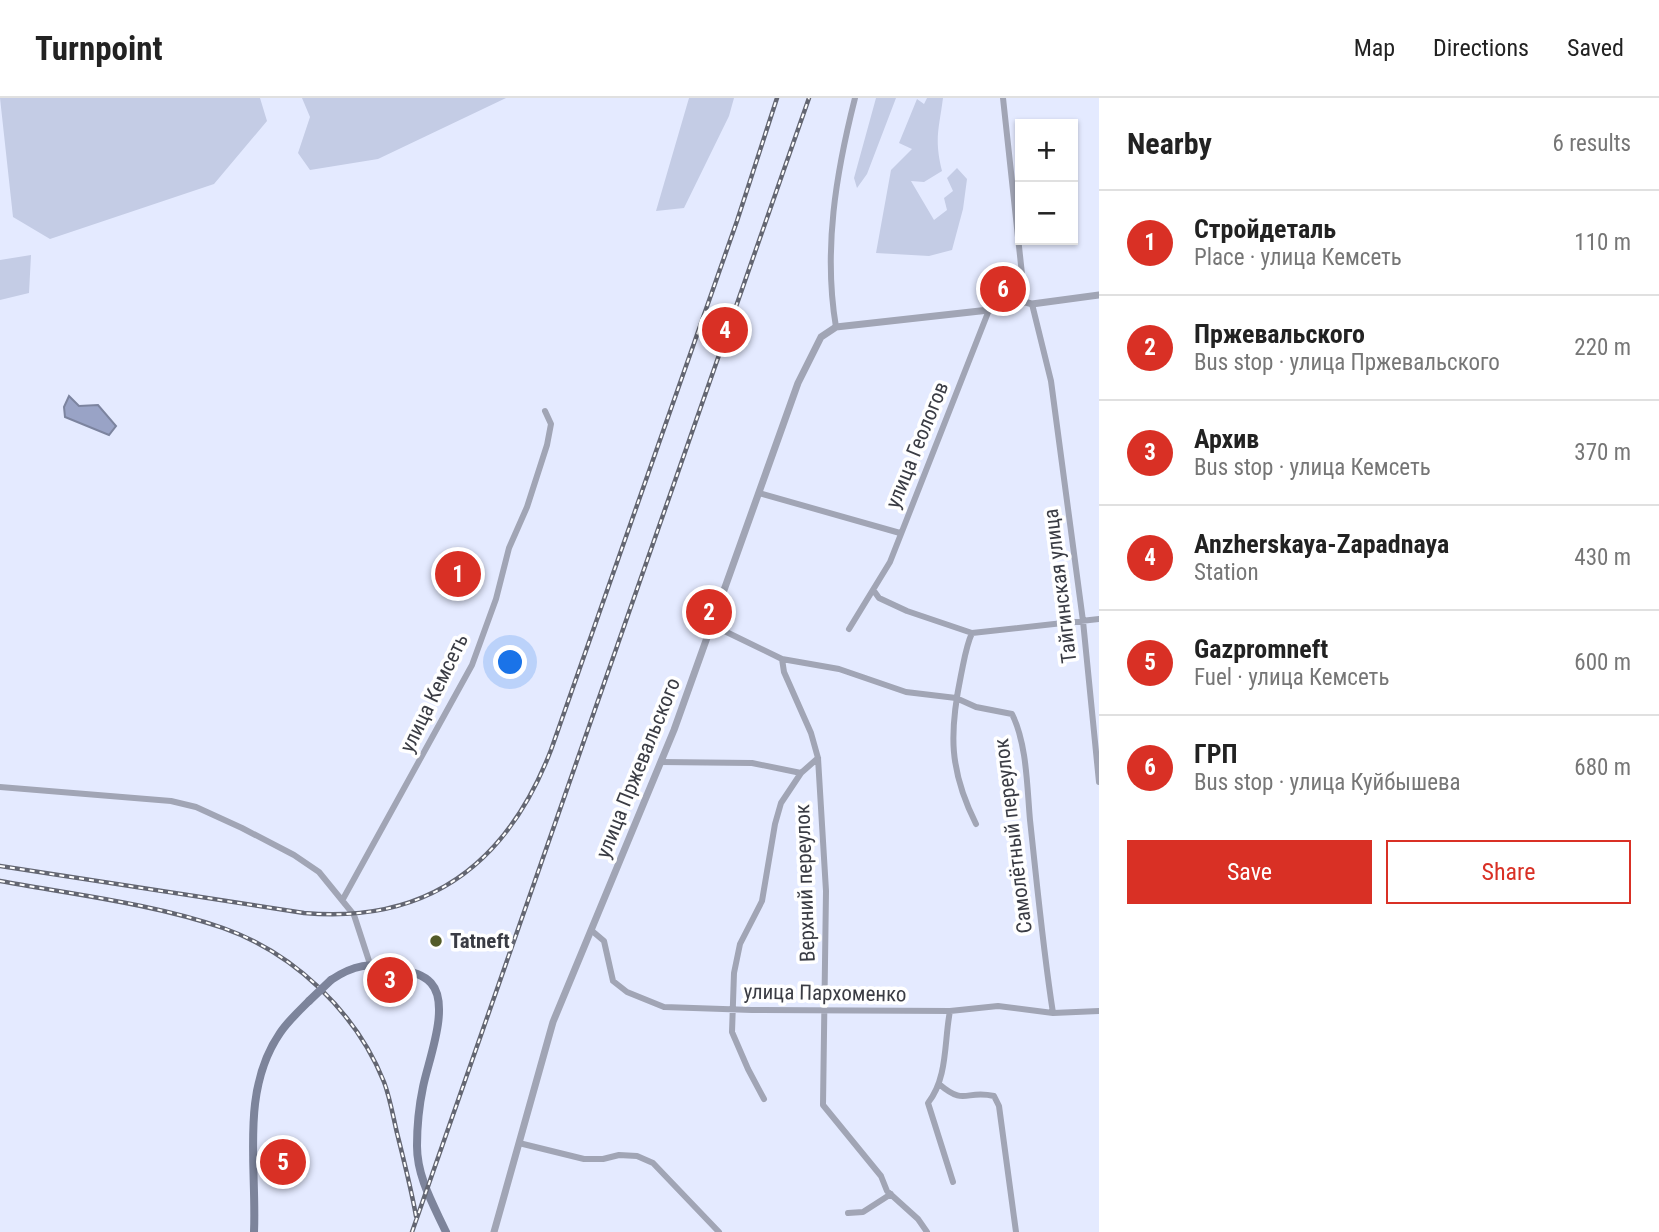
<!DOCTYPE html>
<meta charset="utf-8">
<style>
:root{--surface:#fff;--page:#f6f6f6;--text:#222;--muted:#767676;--line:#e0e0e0;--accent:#d93025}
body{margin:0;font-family:"Roboto Condensed",sans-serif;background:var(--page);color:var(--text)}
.controls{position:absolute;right:21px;top:21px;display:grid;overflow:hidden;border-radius:0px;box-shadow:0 2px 5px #0004}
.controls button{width:63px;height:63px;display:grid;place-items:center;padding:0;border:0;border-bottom:2px solid var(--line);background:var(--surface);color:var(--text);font:35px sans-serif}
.you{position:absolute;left:511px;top:565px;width:24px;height:24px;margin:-18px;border:5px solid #fff;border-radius:50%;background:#1a73e8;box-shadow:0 0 0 10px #1a73e833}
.badge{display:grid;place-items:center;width:46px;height:46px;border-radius:50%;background:var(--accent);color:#fff;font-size:23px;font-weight:700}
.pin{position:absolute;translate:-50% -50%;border:4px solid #fff;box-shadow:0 2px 7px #0006}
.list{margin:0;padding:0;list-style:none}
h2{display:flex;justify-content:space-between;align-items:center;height:91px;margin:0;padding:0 28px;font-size:30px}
h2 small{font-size:23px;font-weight:400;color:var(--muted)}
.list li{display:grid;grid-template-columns:46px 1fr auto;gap:21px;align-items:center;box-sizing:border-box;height:105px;padding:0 28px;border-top:2px solid var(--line)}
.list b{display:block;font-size:26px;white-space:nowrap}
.list p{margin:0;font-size:23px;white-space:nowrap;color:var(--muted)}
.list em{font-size:23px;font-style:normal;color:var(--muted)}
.actions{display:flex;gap:14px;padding:21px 28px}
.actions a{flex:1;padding:16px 0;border:2px solid var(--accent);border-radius:0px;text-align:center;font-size:24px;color:var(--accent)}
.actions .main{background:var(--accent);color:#fff}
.map{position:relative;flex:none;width:1099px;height:1134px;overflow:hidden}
header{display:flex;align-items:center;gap:42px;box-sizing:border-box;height:98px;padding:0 35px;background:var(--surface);border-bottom:2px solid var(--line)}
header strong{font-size:33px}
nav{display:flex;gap:38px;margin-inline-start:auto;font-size:24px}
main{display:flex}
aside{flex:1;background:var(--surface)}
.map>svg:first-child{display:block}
.green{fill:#c4cce5}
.water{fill:#99a3c6;stroke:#7c849f;stroke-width:2}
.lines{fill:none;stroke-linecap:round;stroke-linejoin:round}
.minor{stroke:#a1a5b5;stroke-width:6}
.tertiary{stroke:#a1a5b5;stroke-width:7}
.secondary{stroke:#7d849b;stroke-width:8}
.rail-casing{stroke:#636672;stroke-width:4.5}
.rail{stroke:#fff;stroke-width:2;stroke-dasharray:5;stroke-linecap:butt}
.secondary-bridge{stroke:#7d849b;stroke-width:8}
.poi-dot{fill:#535b29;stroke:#fff;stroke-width:2.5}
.labels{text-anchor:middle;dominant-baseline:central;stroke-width:7;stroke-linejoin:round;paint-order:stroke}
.street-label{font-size:21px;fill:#3a3c44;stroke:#fff}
.poi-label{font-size:21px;font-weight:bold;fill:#3a3c44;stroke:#fff;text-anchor:start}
</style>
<header>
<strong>Turnpoint</strong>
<nav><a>Map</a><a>Directions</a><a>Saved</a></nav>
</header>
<main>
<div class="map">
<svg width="1099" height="1134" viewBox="0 0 1099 1134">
<rect width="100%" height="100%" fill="#e4eaff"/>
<!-- green -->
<path class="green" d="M 0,0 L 260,0 L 267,23 L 214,86 L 50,141 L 13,119 Z
M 302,0 L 506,0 L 378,61 L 310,72 L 298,55 L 310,19 Z
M 689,0 L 734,0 L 729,18 L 684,110 L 656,113 Z
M 876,0 L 896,0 L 867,76 L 857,90 L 854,80 Z
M 927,0 L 943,0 C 939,31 934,41 942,73 L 924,84 L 911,83 L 934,122 L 947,112 L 944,100 L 953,93 L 947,80 L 957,70 L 967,81 L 963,111 L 952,152 L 929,158 L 876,155 L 891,72 L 912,51 L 899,45 L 917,1 L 924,6 Z
M 31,157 L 29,195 L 0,202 L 0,162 Z"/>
<!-- water -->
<path class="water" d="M 69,298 L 79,308 L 98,307 L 116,328 L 109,337 L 65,319 L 64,309 Z"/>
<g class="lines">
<!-- minor -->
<path class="minor" d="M 1003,0 L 1025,204
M 1032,206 L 1051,283 L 1083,523 L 1099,684
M 836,229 C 823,152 836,75 855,0
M 759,395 L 900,435
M 874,493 L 879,500 L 907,513 L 972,535 L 1099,521
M 712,527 L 782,561 L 784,574 L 811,635 L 818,660 L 826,793 L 823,1007 L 881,1078 L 887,1093 L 918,1121 L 927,1134
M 849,531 L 890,464 L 989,212
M 972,535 C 966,548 964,563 961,577 C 949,635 949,672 976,726
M 782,561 L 839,571 L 906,594 L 956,600 L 976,609 L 1012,616 C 1027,646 1027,689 1030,722 C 1037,786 1043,851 1053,915
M 661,664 L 752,665 L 801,675
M 0,689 L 171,703 L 196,709 L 242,730 L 294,757 L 319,774 L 354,817 L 370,866
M 343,801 L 472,567 L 496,501 L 509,450 L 527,409 L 547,347 L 551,326 L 545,313
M 591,832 L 604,843 L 613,883 L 627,894 L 664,909 L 752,912 L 950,913 L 998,908 L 1053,915 L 1099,913
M 950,913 C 944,943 948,980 928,1005 L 953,1084
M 939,986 C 966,1009 965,991 994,998 L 999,1008 L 1016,1134
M 764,1001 L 748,971 L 732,934 L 734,875 L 740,846 L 762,803 L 775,726 L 781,705 L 801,675 L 818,660
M 519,1045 L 584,1061 L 603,1061 L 619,1057 L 637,1058 L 653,1065 L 719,1134
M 848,1115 L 863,1114 L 891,1096"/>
<!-- tertiary -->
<path class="tertiary" d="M 494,1134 L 553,924 L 674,632 L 798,285 L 821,239 L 836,229 L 989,212 L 1025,204 L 1032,206 L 1099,197"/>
<!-- secondary -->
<path class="secondary" d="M 331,882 C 353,867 371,864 397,870 C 408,873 423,876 431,885 C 451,907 428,963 423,989 C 419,1008 417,1028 417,1048 C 417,1079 433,1106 446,1134
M 254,1134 C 257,1068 240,993 280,935 C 288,923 299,913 309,903"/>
<!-- rail casing -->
<g class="rail-casing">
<path id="rail" d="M 0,768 L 304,815 C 428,826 507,766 551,652 L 737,123 L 777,0
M 0,783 C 71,796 155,806 223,830 C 294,855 356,914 384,984 C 390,1000 393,1018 397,1035 C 404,1063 411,1090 416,1118
M 412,1134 L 809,0"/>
</g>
<!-- rail -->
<use href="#rail" class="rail"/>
<!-- secondary-bridge -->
<path class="secondary-bridge" d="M 309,903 L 331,882"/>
</g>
<!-- markers -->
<circle class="poi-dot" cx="436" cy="843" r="7"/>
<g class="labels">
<!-- street labels -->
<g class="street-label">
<text transform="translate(917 347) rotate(-68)">улица Геологов</text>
<text transform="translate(1060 488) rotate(-97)">Тайгинская улица</text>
<text transform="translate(434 595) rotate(-64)">улица Кемсеть</text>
<text transform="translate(638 670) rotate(-68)">улица Пржевальского</text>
<text transform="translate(1013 738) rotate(-97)">Самолётный переулок</text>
<text transform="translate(805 785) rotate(-92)">Верхний переулок</text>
<text transform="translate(825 895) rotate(1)">улица Пархоменко</text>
</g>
<!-- poi labels -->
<g class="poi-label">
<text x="450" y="843">Tatneft</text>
</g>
</g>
</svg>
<div class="controls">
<button>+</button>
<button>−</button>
</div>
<div class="you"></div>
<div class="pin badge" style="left:458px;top:476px">1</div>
<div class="pin badge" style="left:709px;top:514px">2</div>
<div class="pin badge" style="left:390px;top:882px">3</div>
<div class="pin badge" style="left:725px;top:232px">4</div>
<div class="pin badge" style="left:283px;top:1064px">5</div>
<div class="pin badge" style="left:1003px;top:191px">6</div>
</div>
<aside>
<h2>Nearby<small>6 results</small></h2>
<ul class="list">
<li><span class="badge">1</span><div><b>Стройдеталь</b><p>Place · улица Кемсеть</p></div><em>110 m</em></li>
<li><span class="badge">2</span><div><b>Пржевальского</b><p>Bus stop · улица Пржевальского</p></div><em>220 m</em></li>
<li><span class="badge">3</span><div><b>Архив</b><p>Bus stop · улица Кемсеть</p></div><em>370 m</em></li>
<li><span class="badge">4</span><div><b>Anzherskaya-Zapadnaya</b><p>Station</p></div><em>430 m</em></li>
<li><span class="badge">5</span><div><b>Gazpromneft</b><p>Fuel · улица Кемсеть</p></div><em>600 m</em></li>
<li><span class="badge">6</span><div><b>ГРП</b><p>Bus stop · улица Куйбышева</p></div><em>680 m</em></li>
</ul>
<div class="actions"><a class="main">Save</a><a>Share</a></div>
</aside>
</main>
